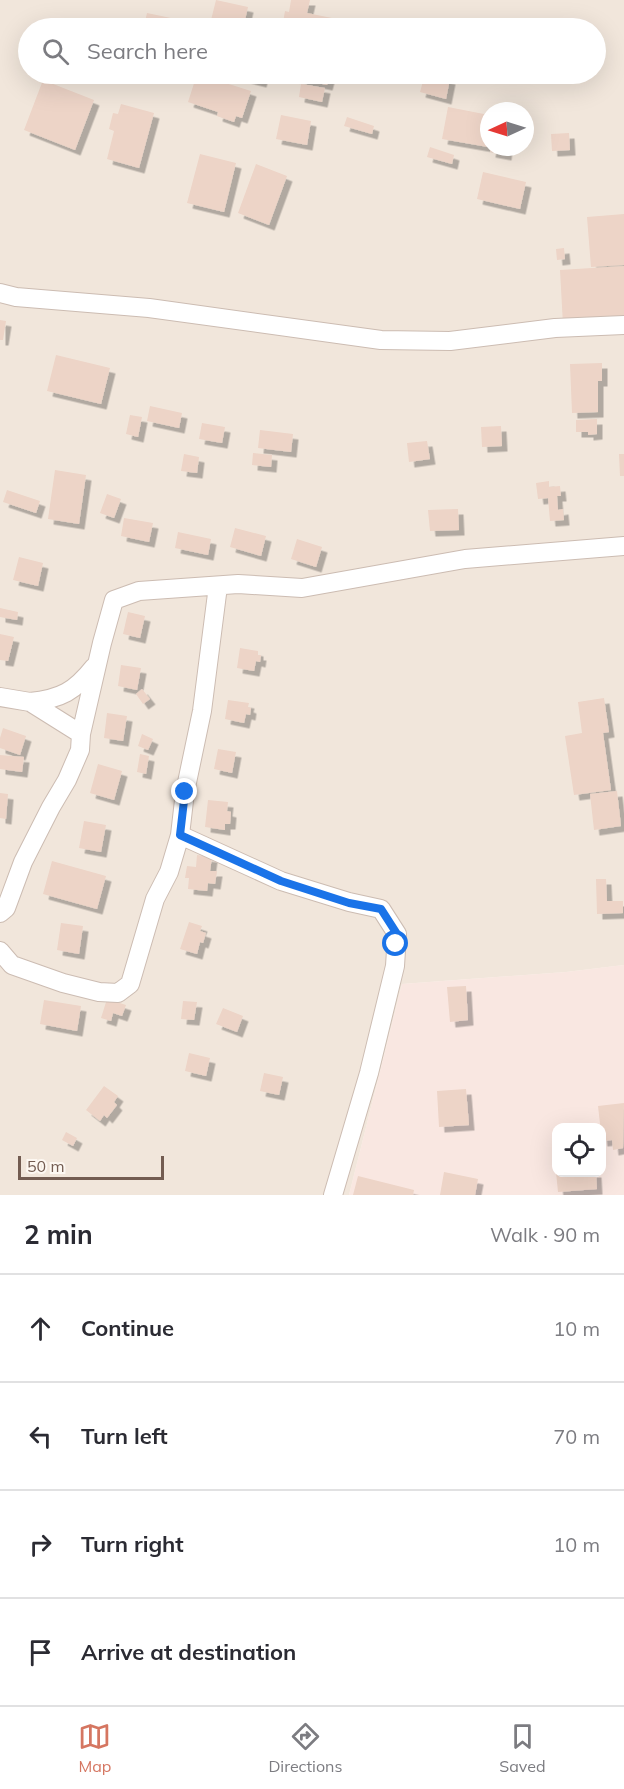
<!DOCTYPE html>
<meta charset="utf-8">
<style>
:root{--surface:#fff;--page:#f7f7f7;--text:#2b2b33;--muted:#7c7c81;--line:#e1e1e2;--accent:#d57661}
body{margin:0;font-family:Mulish,sans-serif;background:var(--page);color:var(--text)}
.controls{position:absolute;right:18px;bottom:18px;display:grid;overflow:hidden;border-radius:12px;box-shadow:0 6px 24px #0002}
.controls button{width:54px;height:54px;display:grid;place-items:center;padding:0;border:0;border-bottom:2px solid var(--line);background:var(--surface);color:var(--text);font:30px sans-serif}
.compass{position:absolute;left:480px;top:102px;width:54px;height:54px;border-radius:50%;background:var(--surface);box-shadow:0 6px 24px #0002;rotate:266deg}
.scale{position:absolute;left:18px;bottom:15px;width:146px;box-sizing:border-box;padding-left:6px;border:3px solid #735c51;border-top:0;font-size:16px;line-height:21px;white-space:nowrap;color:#735c51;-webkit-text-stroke:4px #fdf8f2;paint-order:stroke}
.stop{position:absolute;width:18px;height:18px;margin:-14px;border:4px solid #1a73e8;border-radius:50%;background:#fff}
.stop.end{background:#1a73e8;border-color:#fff;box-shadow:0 2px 6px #0008}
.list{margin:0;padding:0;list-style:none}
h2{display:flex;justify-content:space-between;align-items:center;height:78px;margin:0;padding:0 24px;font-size:26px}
h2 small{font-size:20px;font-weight:400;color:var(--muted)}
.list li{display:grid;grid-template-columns:39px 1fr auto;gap:18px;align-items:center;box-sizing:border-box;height:108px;padding:0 24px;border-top:2px solid var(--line)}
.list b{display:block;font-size:22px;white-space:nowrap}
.list em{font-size:20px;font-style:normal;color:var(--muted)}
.icon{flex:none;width:33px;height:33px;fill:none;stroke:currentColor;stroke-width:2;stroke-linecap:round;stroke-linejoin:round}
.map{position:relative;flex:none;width:624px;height:1195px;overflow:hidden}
.search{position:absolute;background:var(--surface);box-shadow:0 6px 24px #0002;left:18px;right:18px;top:18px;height:66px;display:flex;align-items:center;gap:15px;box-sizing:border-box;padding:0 21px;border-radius:33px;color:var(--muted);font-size:22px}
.sheet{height:510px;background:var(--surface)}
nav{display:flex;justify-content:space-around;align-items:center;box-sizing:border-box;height:84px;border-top:2px solid var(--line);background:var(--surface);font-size:16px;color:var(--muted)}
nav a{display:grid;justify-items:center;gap:3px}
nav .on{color:var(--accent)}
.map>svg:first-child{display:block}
.residential{fill:#f1e6db;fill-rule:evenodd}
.commercial{fill:#f9e7e1;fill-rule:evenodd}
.building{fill:#edd4c7;filter:url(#shadow)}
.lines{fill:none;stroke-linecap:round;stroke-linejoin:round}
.street-casing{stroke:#ccbcb2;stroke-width:20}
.street{stroke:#fff;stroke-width:18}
.route{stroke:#1a73e8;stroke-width:8}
</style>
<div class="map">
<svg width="624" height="1195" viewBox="0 0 624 1195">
<defs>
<filter id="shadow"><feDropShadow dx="5.5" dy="5.5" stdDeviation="0" flood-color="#0004"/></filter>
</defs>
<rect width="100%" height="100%" fill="#faf4ec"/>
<!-- residential -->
<path class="residential" d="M 0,0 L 624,0 L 624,965 L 566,972 L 402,984 L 349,1195 L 0,1195 ZM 28,28 L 596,28 L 596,74 L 28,74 ZM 489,111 L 525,111 L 525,147 L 489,147 Z"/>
<!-- commercial -->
<path class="commercial" d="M 624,965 L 624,1195 L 349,1195 L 402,984 L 566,972 ZM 556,1128 L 602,1128 L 602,1172 L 556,1172 Z"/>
<!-- building -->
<path class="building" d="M 216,0 L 248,7 L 245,20 L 242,20 L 239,28 L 209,28 Z
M 291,0 L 310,0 L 307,13 L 337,19 L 335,28 L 282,28 L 285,11 L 289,12 Z
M 147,13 L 185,21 L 184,28 L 150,28 L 144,26 Z
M 197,74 L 251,91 L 242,118 L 236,116 L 234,122 L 217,116 L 218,112 L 188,102 Z
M 230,74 L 263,74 L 261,82 Z
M 275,74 L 330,74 L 327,85 Z
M 425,74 L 450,79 L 446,99 L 420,92 Z
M 43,80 L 94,100 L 75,150 L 24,130 Z
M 301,84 L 325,88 L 322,102 L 299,97 Z
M 121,104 L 154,113 L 139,168 L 107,159 L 114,131 L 109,129 L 113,113 L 118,114 Z
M 448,107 L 489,115 L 488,147 L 442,139 Z
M 281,115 L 311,121 L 307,145 L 276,139 Z
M 347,117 L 374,126 L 372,134 L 344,126 Z
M 569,133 L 570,150 L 552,151 L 551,134 Z
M 430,147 L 454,155 L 452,164 L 427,157 Z
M 491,147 L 507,147 L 506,155 L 490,152 Z
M 200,154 L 236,163 L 224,212 L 187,203 Z
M 256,164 L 287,176 L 269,225 L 238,213 Z
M 483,172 L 526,182 L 520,209 L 477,199 Z
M 624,214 L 624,265 L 591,267 L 587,217 Z
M 564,248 L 565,259 L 557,260 L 556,249 Z
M 624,266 L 624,321 L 563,325 L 560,270 Z
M 0,320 L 6,321 L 3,340 L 0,340 Z
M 56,355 L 110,368 L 101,404 L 47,391 Z
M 602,363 L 602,381 L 598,381 L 598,412 L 572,413 L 570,364 Z
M 150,406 L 182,413 L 179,428 L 147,421 Z
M 130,415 L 142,417 L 138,437 L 126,434 Z
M 597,419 L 597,434 L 588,435 L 588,432 L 576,432 L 576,420 Z
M 202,423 L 225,427 L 222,443 L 199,439 Z
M 501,426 L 502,446 L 482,447 L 481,427 Z
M 260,430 L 293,434 L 291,452 L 258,448 Z
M 427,441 L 430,459 L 409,462 L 407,443 Z
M 253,453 L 272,455 L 271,467 L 252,465 Z
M 184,454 L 199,457 L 197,473 L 181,471 Z
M 619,454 L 624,454 L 624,476 L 620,476 Z
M 55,470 L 86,475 L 79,524 L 48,519 Z
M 549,481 L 549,487 L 560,486 L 561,496 L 557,496 L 558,510 L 563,509 L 564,520 L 550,521 L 548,498 L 538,499 L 536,483 Z
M 7,490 L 40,501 L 36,513 L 3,502 Z
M 107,494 L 121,499 L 114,518 L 100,513 Z
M 458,509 L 459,530 L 430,531 L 428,510 Z
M 124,518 L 153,523 L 149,542 L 121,536 Z
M 235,528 L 266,536 L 261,556 L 230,547 Z
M 178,532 L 211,539 L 208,555 L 175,548 Z
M 297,539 L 322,547 L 316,567 L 291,559 Z
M 19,557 L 43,563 L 38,586 L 13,580 Z
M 0,608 L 18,612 L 17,620 L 0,617 Z
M 128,612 L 145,616 L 140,638 L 123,634 Z
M 0,634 L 14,637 L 8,661 L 0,660 Z
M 240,648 L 258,651 L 258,655 L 261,655 L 260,662 L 256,661 L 254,671 L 237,668 Z
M 121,665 L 141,668 L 137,690 L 118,686 Z
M 142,689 L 150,699 L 143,704 L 136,694 Z
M 604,698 L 609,732 L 603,733 L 611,790 L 574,795 L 565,736 L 582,733 L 578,702 Z
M 228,700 L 249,703 L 248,707 L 251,708 L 250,715 L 246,714 L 244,723 L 225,719 Z
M 107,713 L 127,716 L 123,741 L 104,738 Z
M 3,728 L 26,736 L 20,755 L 0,748 L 0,738 Z
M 142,734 L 153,739 L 148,750 L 138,746 Z
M 218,749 L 236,752 L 232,773 L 214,769 Z
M 140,754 L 149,756 L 146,774 L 137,772 Z
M 0,755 L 24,757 L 22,772 L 0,769 Z
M 98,764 L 122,771 L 114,800 L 90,793 Z
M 617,791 L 621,826 L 594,830 L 590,794 Z
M 0,793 L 8,794 L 6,819 L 0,818 Z
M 208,800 L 228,802 L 227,811 L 231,812 L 230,824 L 225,824 L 225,830 L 205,827 Z
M 84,821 L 106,825 L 101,852 L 79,848 Z
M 197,855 L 212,857 L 210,871 L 217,871 L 215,884 L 208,883 L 207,891 L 188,889 L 189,878 L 185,878 L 187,866 L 196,867 Z
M 52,861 L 106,876 L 97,909 L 43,894 Z
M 596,879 L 606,879 L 607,901 L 623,901 L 623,913 L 597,914 Z
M 189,922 L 202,926 L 200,931 L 206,933 L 203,943 L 200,942 L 197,954 L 180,949 Z
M 61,923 L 83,926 L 79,954 L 57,950 Z
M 466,986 L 468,1020 L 450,1022 L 447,987 Z
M 107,999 L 126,1005 L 122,1016 L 113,1013 L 111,1021 L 101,1018 Z
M 44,1000 L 81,1006 L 77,1031 L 40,1024 Z
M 183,1001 L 197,1002 L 194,1020 L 181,1019 Z
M 223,1008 L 243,1016 L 237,1032 L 216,1024 Z
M 189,1053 L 210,1058 L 206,1076 L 185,1071 Z
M 264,1073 L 283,1077 L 279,1095 L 260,1091 Z
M 104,1086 L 118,1096 L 114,1102 L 117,1105 L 107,1118 L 104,1115 L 100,1121 L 86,1110 Z
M 466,1089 L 469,1125 L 439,1127 L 437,1091 Z
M 624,1103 L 623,1148 L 613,1150 L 612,1140 L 602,1141 L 598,1106 Z
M 66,1132 L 77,1138 L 73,1146 L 62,1140 Z
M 444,1172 L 478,1179 L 475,1195 L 440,1195 Z
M 556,1172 L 596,1172 L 597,1189 L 558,1192 Z
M 358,1176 L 414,1190 L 413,1195 L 353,1195 Z"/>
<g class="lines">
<!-- street casing -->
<g class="street-casing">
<path id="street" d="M 0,293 L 16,297 L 149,308 L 381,340 L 450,341 L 555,328 L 624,325
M 0,697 L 30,702 L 81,734 L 102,643 L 114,600 L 139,591 L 238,584 L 302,588 L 465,559 L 624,546
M 30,702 C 61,699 75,691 94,667
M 180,835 L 281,881 L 349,902 L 381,909 L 397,934 L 395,966 L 369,1073 L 333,1195
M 0,913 L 6,908 L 23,862 L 51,807 L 67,780 L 80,750 L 81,734
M 0,951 L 12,965 L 63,983 L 99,992 L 118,993 L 130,984 L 155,899 L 169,872 L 180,835 L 185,792 L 202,711 L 218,586"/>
</g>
<!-- street -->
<use href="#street" class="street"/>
</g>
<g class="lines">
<!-- route -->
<path class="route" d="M 185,792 L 180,835 L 281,881 L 349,903 L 381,909 L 397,934 L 396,944"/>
</g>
</svg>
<div class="controls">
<button><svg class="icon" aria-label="locate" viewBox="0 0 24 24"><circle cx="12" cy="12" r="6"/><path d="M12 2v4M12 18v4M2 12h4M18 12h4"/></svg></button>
</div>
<svg class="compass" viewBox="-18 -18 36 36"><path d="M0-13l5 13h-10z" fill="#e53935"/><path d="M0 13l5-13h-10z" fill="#7c7c81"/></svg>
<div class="scale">50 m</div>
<div class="stop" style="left:396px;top:944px"></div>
<div class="stop end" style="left:185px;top:792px"></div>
<div class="search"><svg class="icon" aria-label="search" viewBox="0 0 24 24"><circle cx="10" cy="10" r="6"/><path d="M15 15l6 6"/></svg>Search here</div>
</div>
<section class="sheet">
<h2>2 min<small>Walk · 90 m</small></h2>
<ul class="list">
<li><svg class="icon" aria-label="ahead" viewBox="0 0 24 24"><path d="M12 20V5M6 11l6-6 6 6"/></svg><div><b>Continue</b></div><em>10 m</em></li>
<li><svg class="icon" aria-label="left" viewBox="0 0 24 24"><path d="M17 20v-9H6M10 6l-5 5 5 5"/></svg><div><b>Turn left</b></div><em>70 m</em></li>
<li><svg class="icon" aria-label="right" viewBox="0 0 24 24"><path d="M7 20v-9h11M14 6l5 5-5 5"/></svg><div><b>Turn right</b></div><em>10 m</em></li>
<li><svg class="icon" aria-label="arrive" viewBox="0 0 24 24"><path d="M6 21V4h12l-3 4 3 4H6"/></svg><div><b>Arrive at destination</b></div></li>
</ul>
</section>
<nav>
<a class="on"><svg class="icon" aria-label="map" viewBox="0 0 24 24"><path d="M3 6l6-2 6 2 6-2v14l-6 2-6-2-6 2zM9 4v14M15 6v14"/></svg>Map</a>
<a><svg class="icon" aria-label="directions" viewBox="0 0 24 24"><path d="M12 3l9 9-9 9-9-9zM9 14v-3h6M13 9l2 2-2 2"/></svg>Directions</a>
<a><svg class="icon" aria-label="saved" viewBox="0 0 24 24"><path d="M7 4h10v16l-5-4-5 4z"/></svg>Saved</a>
</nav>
